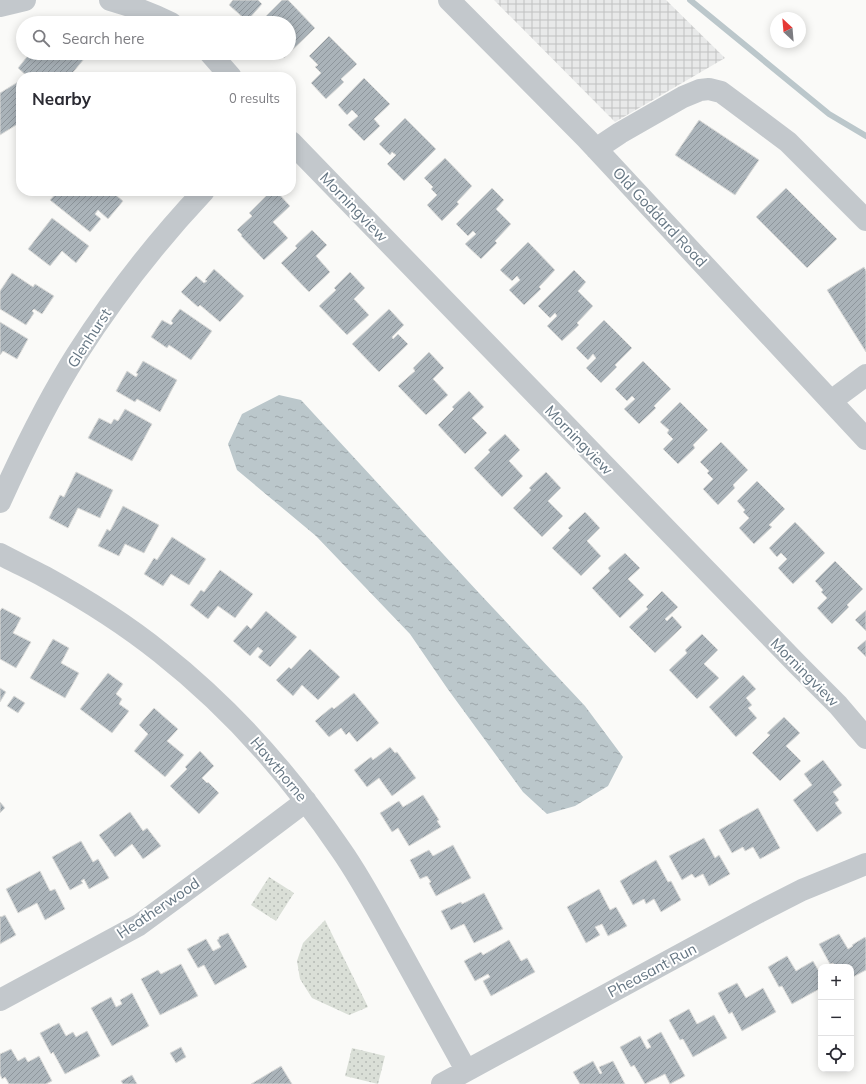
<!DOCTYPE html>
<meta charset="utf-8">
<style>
:root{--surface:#fff;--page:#f2f2f3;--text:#2b2b33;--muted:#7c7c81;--line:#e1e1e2}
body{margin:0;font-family:Mulish,sans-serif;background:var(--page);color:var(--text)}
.controls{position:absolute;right:12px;bottom:12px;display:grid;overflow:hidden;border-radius:8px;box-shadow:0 2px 10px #0003}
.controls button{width:36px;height:36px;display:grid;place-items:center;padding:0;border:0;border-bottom:1px solid var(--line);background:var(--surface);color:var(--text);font:20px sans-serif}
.compass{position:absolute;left:770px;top:12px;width:36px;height:36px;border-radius:50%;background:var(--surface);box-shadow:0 2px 10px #0003;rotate:334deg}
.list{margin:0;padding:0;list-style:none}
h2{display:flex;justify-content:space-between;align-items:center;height:52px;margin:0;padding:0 16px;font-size:17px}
h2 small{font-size:13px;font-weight:400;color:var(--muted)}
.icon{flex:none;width:22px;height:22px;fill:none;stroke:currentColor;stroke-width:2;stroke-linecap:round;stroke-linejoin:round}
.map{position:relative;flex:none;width:866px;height:1084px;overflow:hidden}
.search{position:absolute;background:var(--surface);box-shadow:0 2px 10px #0003;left:16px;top:16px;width:280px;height:44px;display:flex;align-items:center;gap:10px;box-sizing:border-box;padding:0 14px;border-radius:22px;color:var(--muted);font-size:15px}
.panel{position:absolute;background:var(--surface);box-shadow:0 2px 10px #0003;left:16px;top:72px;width:280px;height:124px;border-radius:16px}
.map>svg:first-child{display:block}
.industrial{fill:url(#industrial-grid)}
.grass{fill:url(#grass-dots)}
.water{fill:url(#water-ripples)}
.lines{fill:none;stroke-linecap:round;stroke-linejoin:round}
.stream{stroke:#bbc7cb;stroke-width:6}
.building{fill:url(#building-hatch);stroke:#dcdcda}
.minor{stroke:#c3c8cc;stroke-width:22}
.labels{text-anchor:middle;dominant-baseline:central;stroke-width:4;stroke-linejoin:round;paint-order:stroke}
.street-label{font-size:15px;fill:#657683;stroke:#fff}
</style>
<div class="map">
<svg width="866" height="1084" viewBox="0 0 866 1084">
<defs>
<pattern id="industrial-grid" width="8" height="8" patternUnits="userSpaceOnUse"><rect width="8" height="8" fill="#e8e9e9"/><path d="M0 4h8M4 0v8" fill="none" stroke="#c0c1c2"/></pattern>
<pattern id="grass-dots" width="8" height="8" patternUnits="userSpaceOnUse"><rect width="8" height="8" fill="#dadfd7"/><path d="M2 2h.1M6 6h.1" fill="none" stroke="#b4b9b4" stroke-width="1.8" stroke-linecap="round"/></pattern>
<pattern id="water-ripples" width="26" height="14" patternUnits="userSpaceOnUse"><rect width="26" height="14" fill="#bbc7cb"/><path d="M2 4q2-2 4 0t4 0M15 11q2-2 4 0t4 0" fill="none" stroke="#9ca6aa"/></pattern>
<pattern id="building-hatch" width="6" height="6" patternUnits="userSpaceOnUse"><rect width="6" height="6" fill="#aab3b9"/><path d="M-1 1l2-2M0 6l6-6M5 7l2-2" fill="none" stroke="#8e969c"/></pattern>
</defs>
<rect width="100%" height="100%" fill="#fafaf8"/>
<!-- industrial -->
<path class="industrial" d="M 494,0 L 666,0 L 725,58 L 615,122 Z"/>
<!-- grass -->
<path class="grass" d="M 269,877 L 294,893 L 276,921 L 251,905 Z
M 325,920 L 368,1007 L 349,1015 L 312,998 L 300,979 L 297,961 L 303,943 Z
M 352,1048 L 385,1056 L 378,1084 L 345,1076 Z"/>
<!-- water -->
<path class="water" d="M 279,395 L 301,400 L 479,593 L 585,706 L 623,757 L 608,786 L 575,806 L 547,814 L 523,792 L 447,688 L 410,634 L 316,536 L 237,470 L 228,444 L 242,414 Z"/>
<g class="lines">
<!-- stream -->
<path class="stream" d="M 690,0 L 829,114 L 866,136"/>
</g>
<!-- building -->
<path class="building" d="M 233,0 L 258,0 L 262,4 L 247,21 L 229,5 Z
M 282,0 L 288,0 L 315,28 L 284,58 L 279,53 L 289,53 L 289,23 L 259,23 Z
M 329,36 L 357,64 L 341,79 L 344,82 L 326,99 L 311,83 L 321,73 L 315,67 L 318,65 L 309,56 Z
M 30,53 L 41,53 L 47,58 L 51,53 L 77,53 L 84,59 L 69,77 L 28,77 L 18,68 Z
M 364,78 L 390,104 L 374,119 L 380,126 L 364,141 L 348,125 L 358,116 L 352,110 L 347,115 L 338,105 Z
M 18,82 L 21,87 L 21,122 L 0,135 L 0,93 Z
M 405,118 L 436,149 L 404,181 L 387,164 L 396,155 L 392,152 L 390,155 L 379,144 Z
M 699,120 L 759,160 L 735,195 L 675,155 Z
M 445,158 L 472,186 L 457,202 L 459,204 L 442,221 L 427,205 L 437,195 L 431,189 L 433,187 L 424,178 Z
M 492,188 L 504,200 L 496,209 L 511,224 L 495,241 L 497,243 L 481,259 L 465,244 L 476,234 L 473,231 L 468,236 L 456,224 Z
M 786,188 L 837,239 L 807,268 L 756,217 Z
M 58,191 L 67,191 L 69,193 L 71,191 L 111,191 L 123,201 L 108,219 L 98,210 L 95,214 L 101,219 L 90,232 L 50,200 Z
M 271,191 L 276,191 L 290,206 L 273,222 L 288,238 L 264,260 L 241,236 L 242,235 L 237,230 L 252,216 L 249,213 Z
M 52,218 L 89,246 L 76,263 L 62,251 L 50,266 L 28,249 Z
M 312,230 L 327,245 L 316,256 L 330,272 L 309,292 L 281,263 L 297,248 L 295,246 Z
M 528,242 L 555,270 L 539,287 L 541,289 L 524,305 L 509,290 L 520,280 L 517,276 L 512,281 L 500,270 Z
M 864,267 L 866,271 L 866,352 L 827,290 Z
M 214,269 L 244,296 L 220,322 L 200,305 L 198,307 L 181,292 L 196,276 L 204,283 L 207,281 L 205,280 Z
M 574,270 L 586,282 L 578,291 L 593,306 L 577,323 L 579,325 L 562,341 L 547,326 L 557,316 L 555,313 L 550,318 L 538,306 Z
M 350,272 L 365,288 L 354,299 L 369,315 L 347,335 L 319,306 L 336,290 L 334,288 Z
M 12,273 L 33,287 L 35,284 L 54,296 L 42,314 L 34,309 L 32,311 L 34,313 L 26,325 L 0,309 L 0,291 Z
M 180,309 L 212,331 L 191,360 L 169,345 L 167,348 L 151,337 L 162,320 L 171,325 L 173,323 L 171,321 Z
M 389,309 L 404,325 L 392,337 L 393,339 L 398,334 L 408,344 L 379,372 L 352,344 Z
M 604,320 L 632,348 L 615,365 L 617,367 L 601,383 L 586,368 L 596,358 L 593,354 L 588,360 L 576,348 Z
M 0,322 L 28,339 L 17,359 L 3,351 L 0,355 Z
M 429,352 L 444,368 L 433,379 L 448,395 L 426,415 L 398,386 L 415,371 L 413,368 Z
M 143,361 L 177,380 L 160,412 L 137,399 L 135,402 L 116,391 L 127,371 L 136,377 L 138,374 L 136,373 Z
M 643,361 L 671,389 L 654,406 L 656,408 L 639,424 L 624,409 L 635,399 L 632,396 L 627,401 L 615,389 Z
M 469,391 L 484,407 L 472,418 L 487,433 L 465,454 L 438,425 L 454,409 L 452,407 Z
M 680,402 L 708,430 L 693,445 L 695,448 L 678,464 L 663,449 L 673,439 L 667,433 L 669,430 L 660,422 Z
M 125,409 L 152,424 L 132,461 L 88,438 L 99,418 L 111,424 L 114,419 L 118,421 Z
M 505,434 L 520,450 L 509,461 L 523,476 L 502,497 L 474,468 L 490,452 L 488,450 Z
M 721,442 L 748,470 L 733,485 L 735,488 L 718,505 L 703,489 L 713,479 L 707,473 L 709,471 L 700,462 Z
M 76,472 L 113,490 L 100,518 L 78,508 L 68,528 L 49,518 L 60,495 L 64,497 Z
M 546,472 L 561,488 L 548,501 L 563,516 L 542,537 L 513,508 L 531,490 L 529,488 Z
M 757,481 L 785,509 L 769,525 L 772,527 L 754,544 L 739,528 L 749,518 L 743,512 L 745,510 L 737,501 Z
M 123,506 L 159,525 L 144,553 L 125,544 L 119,556 L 98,546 L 107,529 L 110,531 Z
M 585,512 L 600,528 L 587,541 L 601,556 L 581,576 L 552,548 L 570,530 L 568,528 Z
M 795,522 L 825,553 L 793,584 L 778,568 L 787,559 L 781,553 L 777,557 L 769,548 Z
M 172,537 L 206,559 L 189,585 L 171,574 L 163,586 L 144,574 L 154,558 L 157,560 Z
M 625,553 L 640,568 L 628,579 L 644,595 L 620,618 L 592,588 L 610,571 L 608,568 Z
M 835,561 L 863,589 L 847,605 L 849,607 L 832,624 L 817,608 L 827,598 L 821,592 L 823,590 L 815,581 Z
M 220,570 L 253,594 L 235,618 L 218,606 L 208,619 L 190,605 L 201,590 L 204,592 Z
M 662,591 L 678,607 L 665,619 L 667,621 L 672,616 L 682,627 L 655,653 L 629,627 L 648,609 L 646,607 Z
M 2,608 L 21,618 L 13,633 L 31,642 L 16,668 L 0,659 L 0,611 Z
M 866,610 L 866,631 L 855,620 Z
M 266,611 L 297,637 L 270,667 L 258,657 L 263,651 L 258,647 L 250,656 L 233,641 L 247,625 L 251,629 Z
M 702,634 L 718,650 L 704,664 L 719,678 L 697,699 L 669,670 L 687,653 L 685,650 Z
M 53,639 L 69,648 L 61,663 L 79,673 L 65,698 L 30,678 Z
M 866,640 L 866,657 L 857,648 Z
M 310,649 L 340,677 L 318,700 L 302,685 L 293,696 L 276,680 L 289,667 L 291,669 Z
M 108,673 L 123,684 L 116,694 L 122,699 L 119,704 L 129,711 L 112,733 L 80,709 Z
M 743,675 L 756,689 L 746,698 L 752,705 L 748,708 L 757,718 L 736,737 L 709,707 Z
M 0,688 L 6,692 L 0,702 Z
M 354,693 L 379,723 L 357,742 L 349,732 L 346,735 L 341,728 L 329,737 L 315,721 L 332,707 L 334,709 Z
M 14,696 L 25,703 L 18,713 L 7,706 Z
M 154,708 L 178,729 L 167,741 L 184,755 L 165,777 L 134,751 L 148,734 L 139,725 Z
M 784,717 L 800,733 L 786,746 L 801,761 L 780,781 L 752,753 L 770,735 L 767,733 Z
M 390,747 L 395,753 L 397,752 L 416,778 L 392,796 L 379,778 L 367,787 L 354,770 L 371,757 L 373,760 Z
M 200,751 L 214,766 L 202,778 L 207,783 L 208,782 L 219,793 L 199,814 L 170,786 L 187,769 L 185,767 Z
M 823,760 L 842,785 L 833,792 L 839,800 L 835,803 L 842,813 L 817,832 L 793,800 L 812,785 L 804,774 Z
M 423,795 L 439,820 L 437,821 L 441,827 L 409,846 L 398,828 L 392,832 L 380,813 L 399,801 L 403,807 Z
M 0,802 L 5,808 L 0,813 Z
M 758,808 L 780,848 L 760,859 L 753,847 L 745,851 L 743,847 L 732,853 L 719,830 Z
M 130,812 L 143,831 L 147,828 L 161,846 L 143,859 L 132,844 L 115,857 L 99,835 Z
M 704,838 L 715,858 L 719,855 L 730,874 L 709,886 L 703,874 L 695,878 L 692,874 L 682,880 L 669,856 Z
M 81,841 L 93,862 L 98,859 L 109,878 L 89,889 L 84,879 L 81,881 L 83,883 L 70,890 L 52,857 Z
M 453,845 L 471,878 L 436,896 L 429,883 L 431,882 L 427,876 L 420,879 L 410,860 L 429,850 L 433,856 Z
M 656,860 L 668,882 L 671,881 L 681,900 L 661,912 L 654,899 L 646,904 L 644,899 L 633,905 L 620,881 Z
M 40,871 L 50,891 L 55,889 L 65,909 L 45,920 L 37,903 L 18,913 L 6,889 Z
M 599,889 L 610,910 L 616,907 L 627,926 L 608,936 L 602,924 L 595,927 L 600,935 L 586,943 L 567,907 Z
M 484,893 L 503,929 L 474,943 L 464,924 L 451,930 L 441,911 L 461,902 L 462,904 Z
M 5,915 L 16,935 L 0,944 L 0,916 L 1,917 Z
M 228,933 L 247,967 L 215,985 L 204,965 L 198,968 L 187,949 L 206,939 L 213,951 L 221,947 L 217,940 L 219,939 L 219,937 Z
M 839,934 L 848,949 L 853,946 L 852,945 L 865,937 L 866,939 L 866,970 L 851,978 L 851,967 L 835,967 L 833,963 L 830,964 L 819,944 Z
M 509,940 L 521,961 L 527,958 L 535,972 L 491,996 L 483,981 L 490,977 L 488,974 L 475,981 L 464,961 L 481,952 L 483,955 Z
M 787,956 L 796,971 L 813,961 L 821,975 L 821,988 L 792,1004 L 782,986 L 779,987 L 768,967 Z
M 181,964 L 198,996 L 160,1015 L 141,979 L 158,970 L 161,974 Z
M 737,983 L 746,998 L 763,988 L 776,1012 L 742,1031 L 732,1012 L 729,1014 L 718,993 Z
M 132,993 L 149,1026 L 112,1046 L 91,1008 L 111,997 L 116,1007 L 122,1004 L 120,1000 Z
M 689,1009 L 697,1024 L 714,1015 L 727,1038 L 693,1057 L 683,1039 L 680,1040 L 669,1020 Z
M 59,1023 L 66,1036 L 73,1032 L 76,1037 L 87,1031 L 100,1056 L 65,1074 L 53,1052 L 51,1054 L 40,1033 Z
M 661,1032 L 685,1076 L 670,1084 L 665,1074 L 645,1084 L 634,1065 L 631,1067 L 620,1047 L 640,1036 L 647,1049 L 651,1047 L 647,1040 Z
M 181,1047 L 186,1057 L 176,1063 L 170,1053 Z
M 11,1049 L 18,1061 L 25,1057 L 28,1062 L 39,1056 L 52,1081 L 46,1084 L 9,1084 L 5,1077 L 2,1079 L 0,1074 L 0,1054 Z
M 593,1061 L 600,1074 L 602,1073 L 599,1067 L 613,1061 L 625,1084 L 580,1084 L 573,1072 Z
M 281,1066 L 292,1084 L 251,1084 Z
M 132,1075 L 137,1084 L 123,1084 L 121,1081 Z"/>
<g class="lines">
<!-- minor -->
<path class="minor" d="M 110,0 C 131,6 151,13 171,23
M 449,0 L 586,138 L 866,439
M 0,6 L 25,0
M 210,53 L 231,77
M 291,142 L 798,665 L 838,705 L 866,738
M 596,149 L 620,133 L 683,97 L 700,90 L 709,89 L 721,92 L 788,142 L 866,220
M 831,401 L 866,375
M 0,502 C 23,451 47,401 77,354 C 114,296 157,241 204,191
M 0,554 C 15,562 30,569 45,577 C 85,599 125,624 161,653 C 232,709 290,775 341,850 C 362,880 379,913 397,945 C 420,987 443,1028 466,1070
M 0,1000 L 139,925 L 229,859 L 306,801
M 442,1084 L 759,912 L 802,890 L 866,864"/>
</g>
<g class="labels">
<!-- street labels -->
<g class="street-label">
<text transform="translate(354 207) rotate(46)">Morningview</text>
<text transform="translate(660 217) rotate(47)">Old Goddard Road</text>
<text transform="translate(89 338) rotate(-57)">Glenhurst</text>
<text transform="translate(579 440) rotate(46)">Morningview</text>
<text transform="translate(805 672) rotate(45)">Morningview</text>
<text transform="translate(279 769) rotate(50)">Hawthorne</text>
<text transform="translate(158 908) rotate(-34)">Heatherwood</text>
<text transform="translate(652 970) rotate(-28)">Pheasant Run</text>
</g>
</g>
</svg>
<div class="controls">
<button>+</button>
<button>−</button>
<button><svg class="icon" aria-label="locate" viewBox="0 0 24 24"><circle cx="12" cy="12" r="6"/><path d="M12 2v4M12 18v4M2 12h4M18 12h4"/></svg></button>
</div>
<svg class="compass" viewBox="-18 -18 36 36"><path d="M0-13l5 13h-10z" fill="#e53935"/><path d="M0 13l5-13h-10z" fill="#7c7c81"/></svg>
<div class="search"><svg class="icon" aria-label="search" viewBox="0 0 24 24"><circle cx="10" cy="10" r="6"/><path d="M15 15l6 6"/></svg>Search here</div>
<section class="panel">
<h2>Nearby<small>0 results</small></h2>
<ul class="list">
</ul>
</section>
</div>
